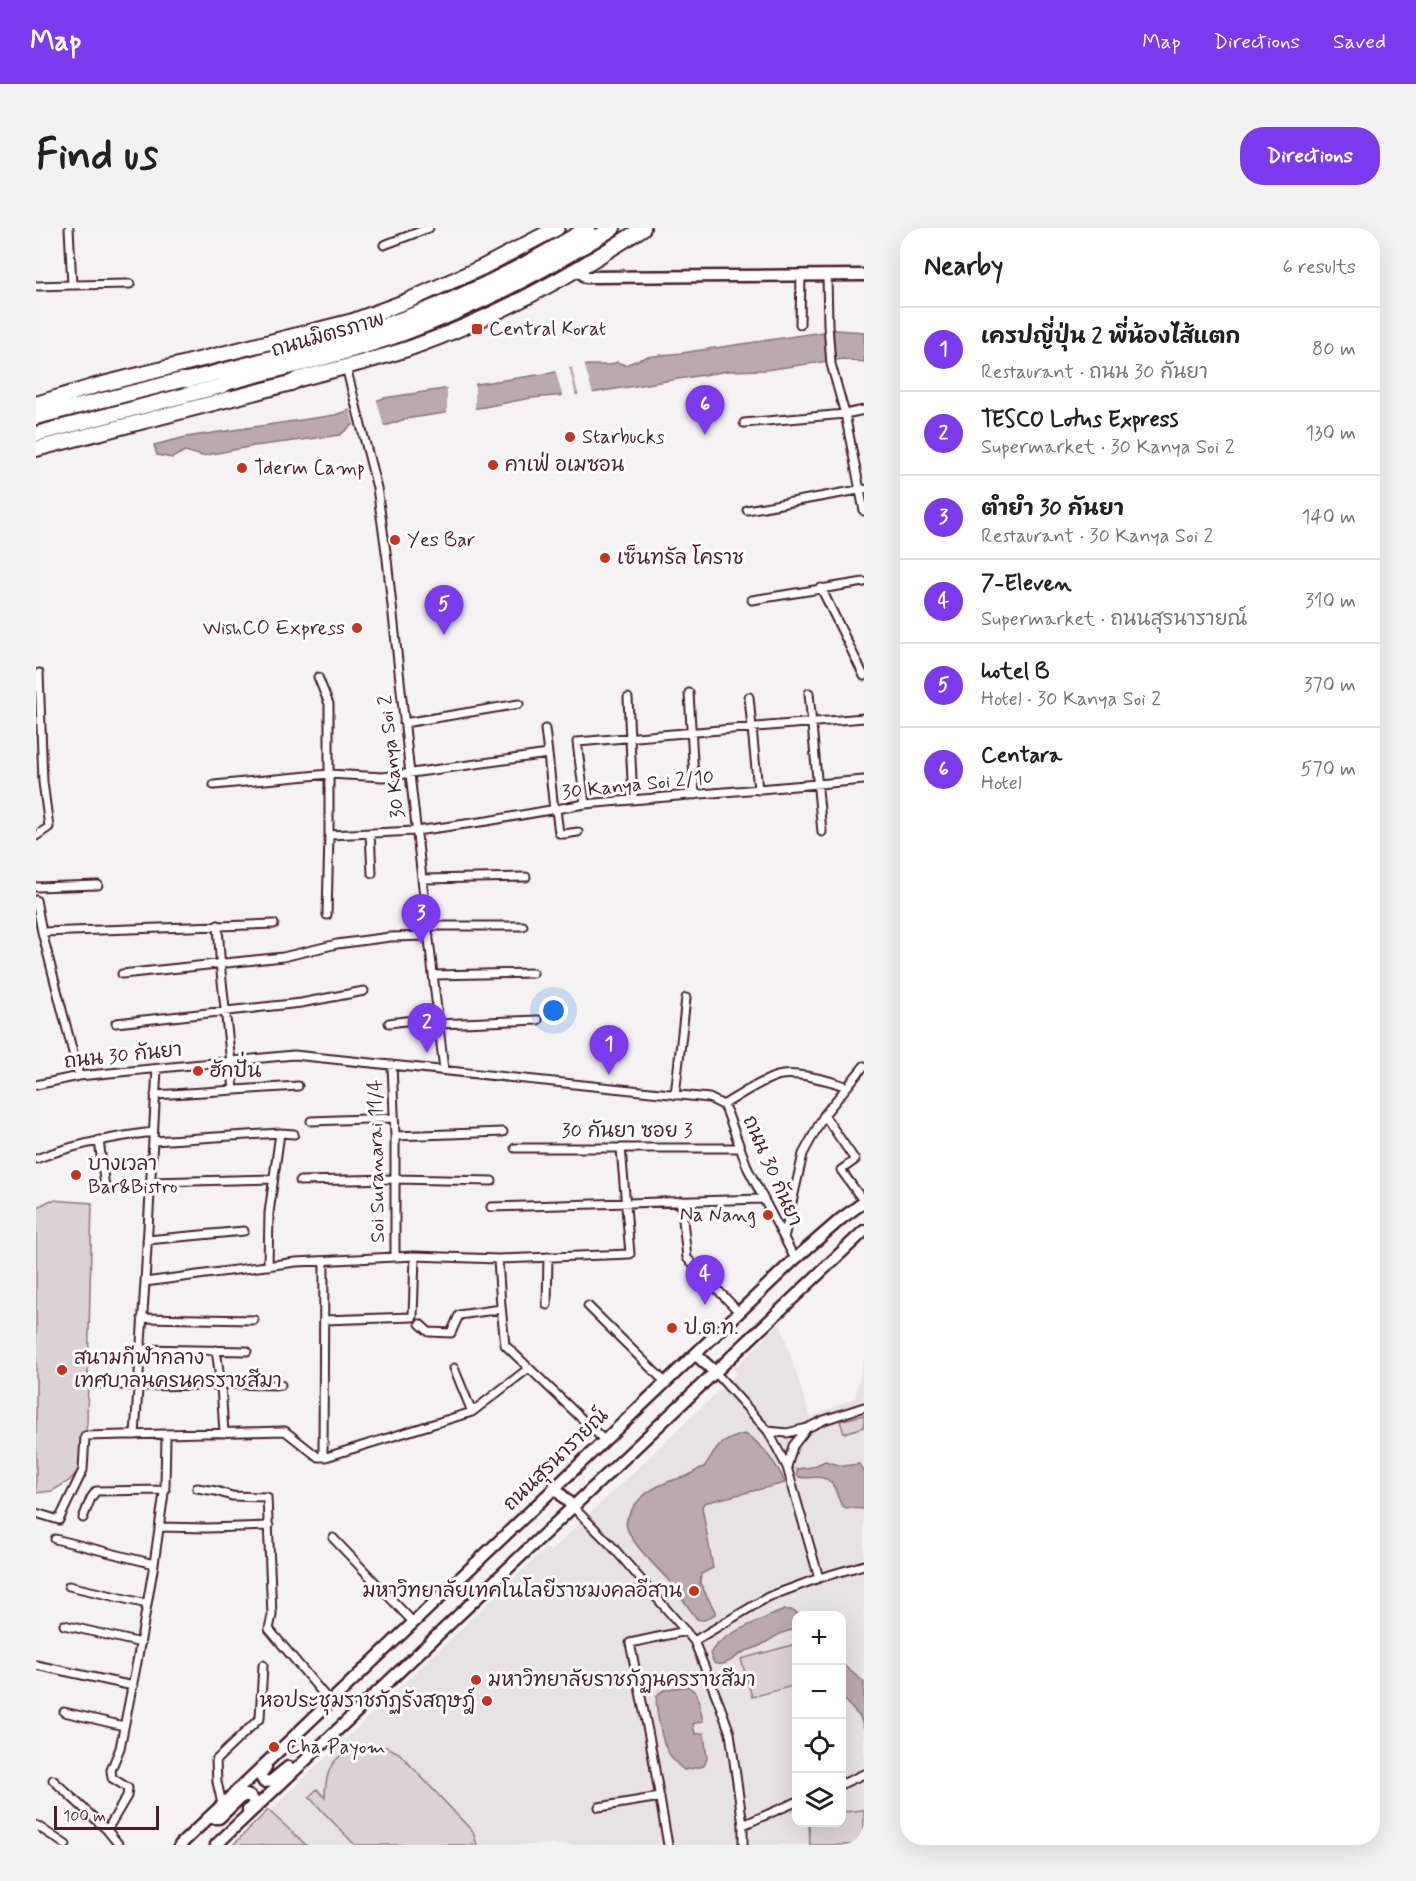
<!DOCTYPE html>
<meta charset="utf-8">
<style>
:root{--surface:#fff;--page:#f2f2f2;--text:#202124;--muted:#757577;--line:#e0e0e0;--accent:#7c3aed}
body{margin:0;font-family:Mynerve,"Playpen Sans Thai",sans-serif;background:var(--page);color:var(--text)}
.controls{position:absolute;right:18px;bottom:18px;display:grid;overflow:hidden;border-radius:12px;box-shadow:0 6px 24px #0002}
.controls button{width:54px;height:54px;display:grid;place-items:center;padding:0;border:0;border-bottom:2px solid var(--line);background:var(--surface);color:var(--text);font:30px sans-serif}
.scale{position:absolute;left:18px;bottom:15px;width:105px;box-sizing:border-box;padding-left:6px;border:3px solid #4a1f2b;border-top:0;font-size:16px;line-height:21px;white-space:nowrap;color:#4a1f2b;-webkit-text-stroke:4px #fff;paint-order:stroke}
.you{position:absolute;left:518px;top:783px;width:21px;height:21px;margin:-15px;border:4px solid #fff;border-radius:50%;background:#1a73e8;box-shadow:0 0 0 9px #1a73e833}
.badge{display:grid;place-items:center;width:39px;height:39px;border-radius:50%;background:var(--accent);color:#fff;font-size:20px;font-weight:700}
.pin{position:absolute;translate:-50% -50px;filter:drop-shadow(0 2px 3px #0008)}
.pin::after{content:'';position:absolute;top:32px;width:21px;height:18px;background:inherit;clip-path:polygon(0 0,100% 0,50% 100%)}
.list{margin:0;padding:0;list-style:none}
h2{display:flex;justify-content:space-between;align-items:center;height:78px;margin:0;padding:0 24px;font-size:26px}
h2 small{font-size:20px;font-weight:400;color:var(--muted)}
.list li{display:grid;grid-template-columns:39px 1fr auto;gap:18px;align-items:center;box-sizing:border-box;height:84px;padding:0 24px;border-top:2px solid var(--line)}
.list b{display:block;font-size:22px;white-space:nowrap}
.list p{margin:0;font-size:20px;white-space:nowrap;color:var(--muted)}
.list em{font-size:20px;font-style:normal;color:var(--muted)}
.icon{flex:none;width:33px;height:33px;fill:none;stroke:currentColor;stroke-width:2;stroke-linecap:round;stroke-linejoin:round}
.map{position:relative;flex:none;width:828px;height:1617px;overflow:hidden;border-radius:24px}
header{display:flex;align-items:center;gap:36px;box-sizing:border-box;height:84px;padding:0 30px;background:var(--accent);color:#fff}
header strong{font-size:28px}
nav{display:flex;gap:33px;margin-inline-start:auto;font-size:21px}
.intro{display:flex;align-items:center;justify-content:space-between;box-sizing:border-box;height:144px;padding:0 36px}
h1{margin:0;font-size:42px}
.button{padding:15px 27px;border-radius:24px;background:var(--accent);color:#fff;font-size:21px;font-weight:700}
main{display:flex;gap:36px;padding:0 36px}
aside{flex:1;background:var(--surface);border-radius:24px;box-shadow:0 6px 24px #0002}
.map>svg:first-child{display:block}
.built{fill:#e7e2e3;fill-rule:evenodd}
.green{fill:#dbd2d5;stroke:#927880;stroke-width:1.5}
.water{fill:#baa9ae;stroke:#8d727a;stroke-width:1.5}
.pier{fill:#f4f2f2}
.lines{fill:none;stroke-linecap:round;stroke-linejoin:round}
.street-casing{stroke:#4a1f2b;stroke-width:11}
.secondary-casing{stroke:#4a1f2b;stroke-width:15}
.primary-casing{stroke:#4a1f2b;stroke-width:15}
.highway-casing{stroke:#4a1f2b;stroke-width:18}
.street{stroke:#fff;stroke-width:7}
.secondary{stroke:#fff;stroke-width:10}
.primary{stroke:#fff;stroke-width:10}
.highway{stroke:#fff;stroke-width:14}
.poi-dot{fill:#c8321e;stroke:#fff;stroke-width:2}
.labels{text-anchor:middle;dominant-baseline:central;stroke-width:6;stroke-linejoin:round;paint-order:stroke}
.poi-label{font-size:20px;fill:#4a1f2b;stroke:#fff;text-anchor:start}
.street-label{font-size:20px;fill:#4a1f2b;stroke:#fff}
</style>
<header>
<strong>Map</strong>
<nav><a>Map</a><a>Directions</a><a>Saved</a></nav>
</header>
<div class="intro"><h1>Find us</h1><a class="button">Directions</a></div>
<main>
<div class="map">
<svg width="828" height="1617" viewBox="0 0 828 1617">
<rect width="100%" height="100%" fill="#f4f2f2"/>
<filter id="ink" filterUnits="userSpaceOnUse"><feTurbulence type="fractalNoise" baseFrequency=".0167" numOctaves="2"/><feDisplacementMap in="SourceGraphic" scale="12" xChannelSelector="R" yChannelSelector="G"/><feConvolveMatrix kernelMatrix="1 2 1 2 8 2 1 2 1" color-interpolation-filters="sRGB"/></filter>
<g filter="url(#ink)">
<!-- built -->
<path class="built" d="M 744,1094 L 774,1189 L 819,1170 L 828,1130 L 828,1617 L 198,1617 L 510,1320 L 514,1324 L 622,1221 L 700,1146 L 697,1141 L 720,1120 ZM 760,1388 L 806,1388 L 806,1594 L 760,1594 Z"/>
<!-- green -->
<path class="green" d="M 15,972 L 56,975 L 51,1195 L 44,1241 L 33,1253 L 16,1263 L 0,1265 L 0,980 Z
M 828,1187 L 828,1199 L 808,1205 L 804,1193 Z
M 760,1416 L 760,1457 L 716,1469 L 705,1431 Z
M 335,1517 L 351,1519 L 363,1525 L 437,1604 L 441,1617 L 319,1617 L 273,1569 L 281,1561 L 289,1570 C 289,1535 301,1523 335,1517 Z
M 232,1582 L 270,1617 L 197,1617 Z
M 828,1582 L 828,1617 L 774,1617 L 773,1595 L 806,1594 L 806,1584 Z"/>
<!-- water -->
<path class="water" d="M 800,102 L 828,104 L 828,134 L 807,131 L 729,142 L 692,143 L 555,165 L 495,170 L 448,179 L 369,191 L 352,197 L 316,197 L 304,207 L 218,218 L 166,228 L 149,223 L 136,230 L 121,227 L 118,217 L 150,209 L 299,187 L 348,170 L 515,145 L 551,137 L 574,137 L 581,134 L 589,137 L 610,129 L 645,125 Z
M 708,1206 C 722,1210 744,1241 749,1255 L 668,1275 L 666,1279 L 677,1340 L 665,1346 L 664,1355 L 679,1383 L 679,1386 C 672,1390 669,1394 661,1391 C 652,1379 643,1366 634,1354 C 622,1340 597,1318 591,1300 C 589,1293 592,1288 595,1283 C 606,1263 627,1254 648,1249 C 655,1248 660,1241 668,1239 C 683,1218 681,1214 708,1206 Z
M 789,1233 L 806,1238 L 823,1236 L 828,1245 L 828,1281 C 822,1280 813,1281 808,1279 C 800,1274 803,1258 790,1251 C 781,1246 770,1253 761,1248 L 761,1241 L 776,1239 Z
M 748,1382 L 755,1382 L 764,1387 L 760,1388 L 760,1402 C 746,1401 734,1414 721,1419 C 717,1421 712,1422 708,1424 C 698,1429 689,1440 678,1435 L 674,1426 C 683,1406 728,1391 748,1382 Z
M 806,1436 L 828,1454 L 828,1500 L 824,1489 L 806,1470 Z
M 652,1458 L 661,1466 L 667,1493 L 657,1496 L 659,1506 L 668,1505 L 671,1531 L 668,1538 L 648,1542 C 640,1536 634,1529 630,1520 C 626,1511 618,1475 621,1468 C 626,1459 644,1460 652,1458 Z"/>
<!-- pier -->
<path class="pier" d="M 548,135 L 557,166 L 543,169 L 535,137 Z
M 533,138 L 540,169 L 527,170 L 519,141 Z
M 439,153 L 439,184 L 411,188 L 411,157 Z
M 340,169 L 348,199 L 319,200 L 313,179 Z"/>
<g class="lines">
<!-- street casing -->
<g class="street-casing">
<path id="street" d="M 348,17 L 393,0
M 791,47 L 792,97 L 795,136 L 809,186 L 828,283
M 36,57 L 94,56
M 0,58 L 36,57 L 33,0
M 764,96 L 765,47
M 310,139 L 341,260 L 351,331 L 374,546 L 408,842
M 708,195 L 809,186 L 828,182
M 711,282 L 828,261
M 785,360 L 828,448
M 716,372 L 828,354
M 282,449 L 293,476 L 293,607 L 291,687
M 653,465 L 659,567
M 773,465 L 786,604
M 713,469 L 722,562
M 592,470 L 597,572
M 368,495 L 483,476
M 509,501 L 512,526
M 178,557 L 293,546 L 347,549 L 512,526 L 518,582
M 549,576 L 541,514 L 828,490
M 520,582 L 523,605 L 528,606 L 542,604
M 334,605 L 336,645
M 293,607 L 380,603 L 451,593 L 549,576 L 828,552
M 0,608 L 13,599 L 7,554 L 3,445
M 386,651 L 490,649
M 0,659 L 62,657
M 0,672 L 6,704 L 43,848
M 182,697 L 185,744 L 198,862
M 392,698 L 487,698
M 6,704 L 238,696
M 86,746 L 247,729 L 301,716 L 354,709 L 393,708
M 398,747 L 497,745
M 80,795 L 265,775 L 328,763
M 353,795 L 402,789
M 402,796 L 502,792
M 356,837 L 359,908 L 359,1029
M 121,841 L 109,1054 L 260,1034 L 379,1028 L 462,1031 L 465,1078 L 469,1117 L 568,1212
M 0,857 L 43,848 L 258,827 L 673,870 L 687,877 L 691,884 L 712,941 L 759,1031
M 119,867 L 262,858
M 639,867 L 650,770
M 687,877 C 704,867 722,854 741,848 C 759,843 793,852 811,859
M 788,887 L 819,932 L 805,942 L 828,974
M 275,893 L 358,890
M 359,908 L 467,904
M 63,912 L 69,960
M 117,913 L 244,905 L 258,906
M 479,920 L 703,920
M 0,931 C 38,916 77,909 117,904
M 264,953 L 359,951 L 456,953
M 114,954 L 237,951
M 645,973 L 651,1030 L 703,1084
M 455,979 L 727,971
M 748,1010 L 767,926 L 788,887 L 828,838
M 111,1012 L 208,1003
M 462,1031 L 594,1026 L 585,920
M 232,1038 L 233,985 L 244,905
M 511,1077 L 512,1029
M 552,1078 L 629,1154
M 106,1090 L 218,1092
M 288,1092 L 377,1089 L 379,1028
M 384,1096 L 393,1104 L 415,1105 L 423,1087 L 465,1081
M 104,1121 L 211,1123
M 180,1122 L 185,1157 L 188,1205
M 418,1140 L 436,1184
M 679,1144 L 732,1203 L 751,1239 L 783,1350
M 54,1155 L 101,1158 L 185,1157
M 184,1156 L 245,1157
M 732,1203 L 751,1205 L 771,1200 L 788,1192 L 828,1179
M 99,1207 L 109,1054
M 287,1229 L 288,1033
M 751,1239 L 757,1218 L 771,1200
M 161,1260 L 180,1263 L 196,1268 L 231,1269 L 236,1387 L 233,1401 L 294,1474
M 537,1279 L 575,1317 L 658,1413 L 683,1475 L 694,1505 L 707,1597 L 707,1617
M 0,1285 L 23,1292 L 47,1242 L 49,1208 L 249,1203 L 282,1229 L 290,1229 L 436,1184 L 493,1140
M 47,1290 L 55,1270 L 60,1263 L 129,1262
M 124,1299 L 171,1300 L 233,1298
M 297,1310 L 377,1394
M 19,1311 L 118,1336
M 33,1358 L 111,1376
M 28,1397 L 105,1415
M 658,1413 L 732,1369 L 783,1350 L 828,1337
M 0,1437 L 97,1458
M 28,1484 L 88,1498
M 17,1552 L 71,1602 L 83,1617
M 806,1556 L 828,1546
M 186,1576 L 181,1554 L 180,1532 L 224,1490 L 227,1437
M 563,1579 L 624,1569
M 0,1597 L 30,1617
M 707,1597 L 760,1574
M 71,1602 L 91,1568 L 92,1560 L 76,1550 L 75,1542 L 84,1520 L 101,1434 L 118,1336 L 129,1258 L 130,1207
M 632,1617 L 614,1513 L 594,1415 L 650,1403"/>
</g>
<!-- secondary casing -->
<g class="secondary-casing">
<path id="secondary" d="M 543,42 L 550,49 L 828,47"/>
</g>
<!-- primary casing -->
<g class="primary-casing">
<path id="primary" d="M 659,1126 L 679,1144
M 518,1259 L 537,1279
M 230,1539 L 224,1547 L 228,1554 L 235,1553 L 252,1539
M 172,1590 L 183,1590 L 204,1570 L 210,1567 L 215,1569 L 219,1575 L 212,1582
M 144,1617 L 759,1031 L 806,990 L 828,974
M 180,1617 L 828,1003"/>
</g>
<!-- highway casing -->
<g class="highway-casing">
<path id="highway" d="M 0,176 L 59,158 L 317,93 L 371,73 L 447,39 L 521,0
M 0,189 L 146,152 L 152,152 C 220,134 288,118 355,95 C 425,72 490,38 552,0
M 0,206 L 185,158 L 193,154 C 250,139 309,126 365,106 C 440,79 509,42 577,0
M 0,221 L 255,155 L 263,151 C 301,141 340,132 377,119 C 458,90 535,48 607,0"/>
</g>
<!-- street -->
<use href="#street" class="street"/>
<!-- secondary -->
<use href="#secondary" class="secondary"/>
<!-- primary -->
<use href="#primary" class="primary"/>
<!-- highway -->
<use href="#highway" class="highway"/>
</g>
</g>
<!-- markers -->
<g class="poi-dot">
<rect x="435" y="95" width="12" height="12" rx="3"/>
<circle cx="534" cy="209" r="6"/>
<circle cx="457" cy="237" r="6"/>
<circle cx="206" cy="240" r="6"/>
<circle cx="359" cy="312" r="6"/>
<circle cx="569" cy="330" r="6"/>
<circle cx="321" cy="400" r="6"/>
<circle cx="162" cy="843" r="6"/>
<circle cx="40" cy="947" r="6"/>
<circle cx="732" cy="987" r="6"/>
<circle cx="636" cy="1100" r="6"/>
<circle cx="26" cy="1142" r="6"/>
<circle cx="658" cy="1363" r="6"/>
<circle cx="440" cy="1452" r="6"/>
<circle cx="451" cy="1473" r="6"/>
<circle cx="238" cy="1519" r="6"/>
</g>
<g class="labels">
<!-- poi labels -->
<g class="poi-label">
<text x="453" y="101">Central Korat</text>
<text x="546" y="209">Starbucks</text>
<text x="469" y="237">คาเฟ่ อเมซอน</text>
<text x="218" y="240">Tderm Camp</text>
<text x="371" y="312">Yes Bar</text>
<text x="581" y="330">เซ็นทรัล โคราช</text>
<text x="309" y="400" text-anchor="end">WishCO Express</text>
<text x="174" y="843">ฮักปั่น</text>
<text x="52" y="936">บางเวลา<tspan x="52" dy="23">Bar&amp;Bistro</tspan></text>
<text x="720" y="987" text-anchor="end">Na Nang</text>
<text x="648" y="1100">ป.ต.ท.</text>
<text x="38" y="1130">สนามกีฬากลาง<tspan x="38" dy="23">เทศบาลนครนครราชสีมา</tspan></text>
<text x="646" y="1363" text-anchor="end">มหาวิทยาลัยเทคโนโลยีราชมงคลอีสาน</text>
<text x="452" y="1452">มหาวิทยาลัยราชภัฏนครราชสีมา</text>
<text x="439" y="1473" text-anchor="end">หอประชุมราชภัฏรังสฤษฎ์</text>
<text x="250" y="1519">Cha Payom</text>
</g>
<!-- street labels -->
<g class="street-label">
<text transform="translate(292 107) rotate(-16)">ถนนมิตรภาพ</text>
<text transform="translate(356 529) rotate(-96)">30 Kanya Soi 2</text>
<text transform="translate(602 557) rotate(-6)">30 Kanya Soi 2/10</text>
<text transform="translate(87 828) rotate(-6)">ถนน 30 กันยา</text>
<text x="591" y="903">30 กันยา ซอย 3</text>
<text transform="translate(341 933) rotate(-91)">Soi Suranarai 11/4</text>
<text transform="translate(736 943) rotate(66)">ถนน 30 กันยา</text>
<text transform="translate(520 1232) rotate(-44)">ถนนสุรนารายณ์</text>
</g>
</g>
</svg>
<div class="controls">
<button>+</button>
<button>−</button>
<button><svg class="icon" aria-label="locate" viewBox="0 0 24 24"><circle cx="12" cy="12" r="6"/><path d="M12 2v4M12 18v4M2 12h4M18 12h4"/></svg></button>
<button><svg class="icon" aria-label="layers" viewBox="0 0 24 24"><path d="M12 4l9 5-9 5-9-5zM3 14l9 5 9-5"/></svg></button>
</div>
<div class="scale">100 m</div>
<div class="you"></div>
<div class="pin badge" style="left:573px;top:847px">1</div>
<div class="pin badge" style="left:391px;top:825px">2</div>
<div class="pin badge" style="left:385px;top:716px">3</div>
<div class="pin badge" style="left:669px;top:1077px">4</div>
<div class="pin badge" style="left:408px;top:407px">5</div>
<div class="pin badge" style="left:669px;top:207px">6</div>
</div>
<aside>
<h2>Nearby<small>6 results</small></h2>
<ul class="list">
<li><span class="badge">1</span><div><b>เครปญี่ปุ่น 2 พี่น้องไส้แตก</b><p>Restaurant · ถนน 30 กันยา</p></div><em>80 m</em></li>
<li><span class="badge">2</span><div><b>TESCO Lotus Express</b><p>Supermarket · 30 Kanya Soi 2</p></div><em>130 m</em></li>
<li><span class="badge">3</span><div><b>ตำยำ 30 กันยา</b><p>Restaurant · 30 Kanya Soi 2</p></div><em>140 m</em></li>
<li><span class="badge">4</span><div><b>7-Eleven</b><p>Supermarket · ถนนสุรนารายณ์</p></div><em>310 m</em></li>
<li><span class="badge">5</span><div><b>hotel B</b><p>Hotel · 30 Kanya Soi 2</p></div><em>370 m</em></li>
<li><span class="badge">6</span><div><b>Centara</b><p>Hotel</p></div><em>570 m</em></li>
</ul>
</aside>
</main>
